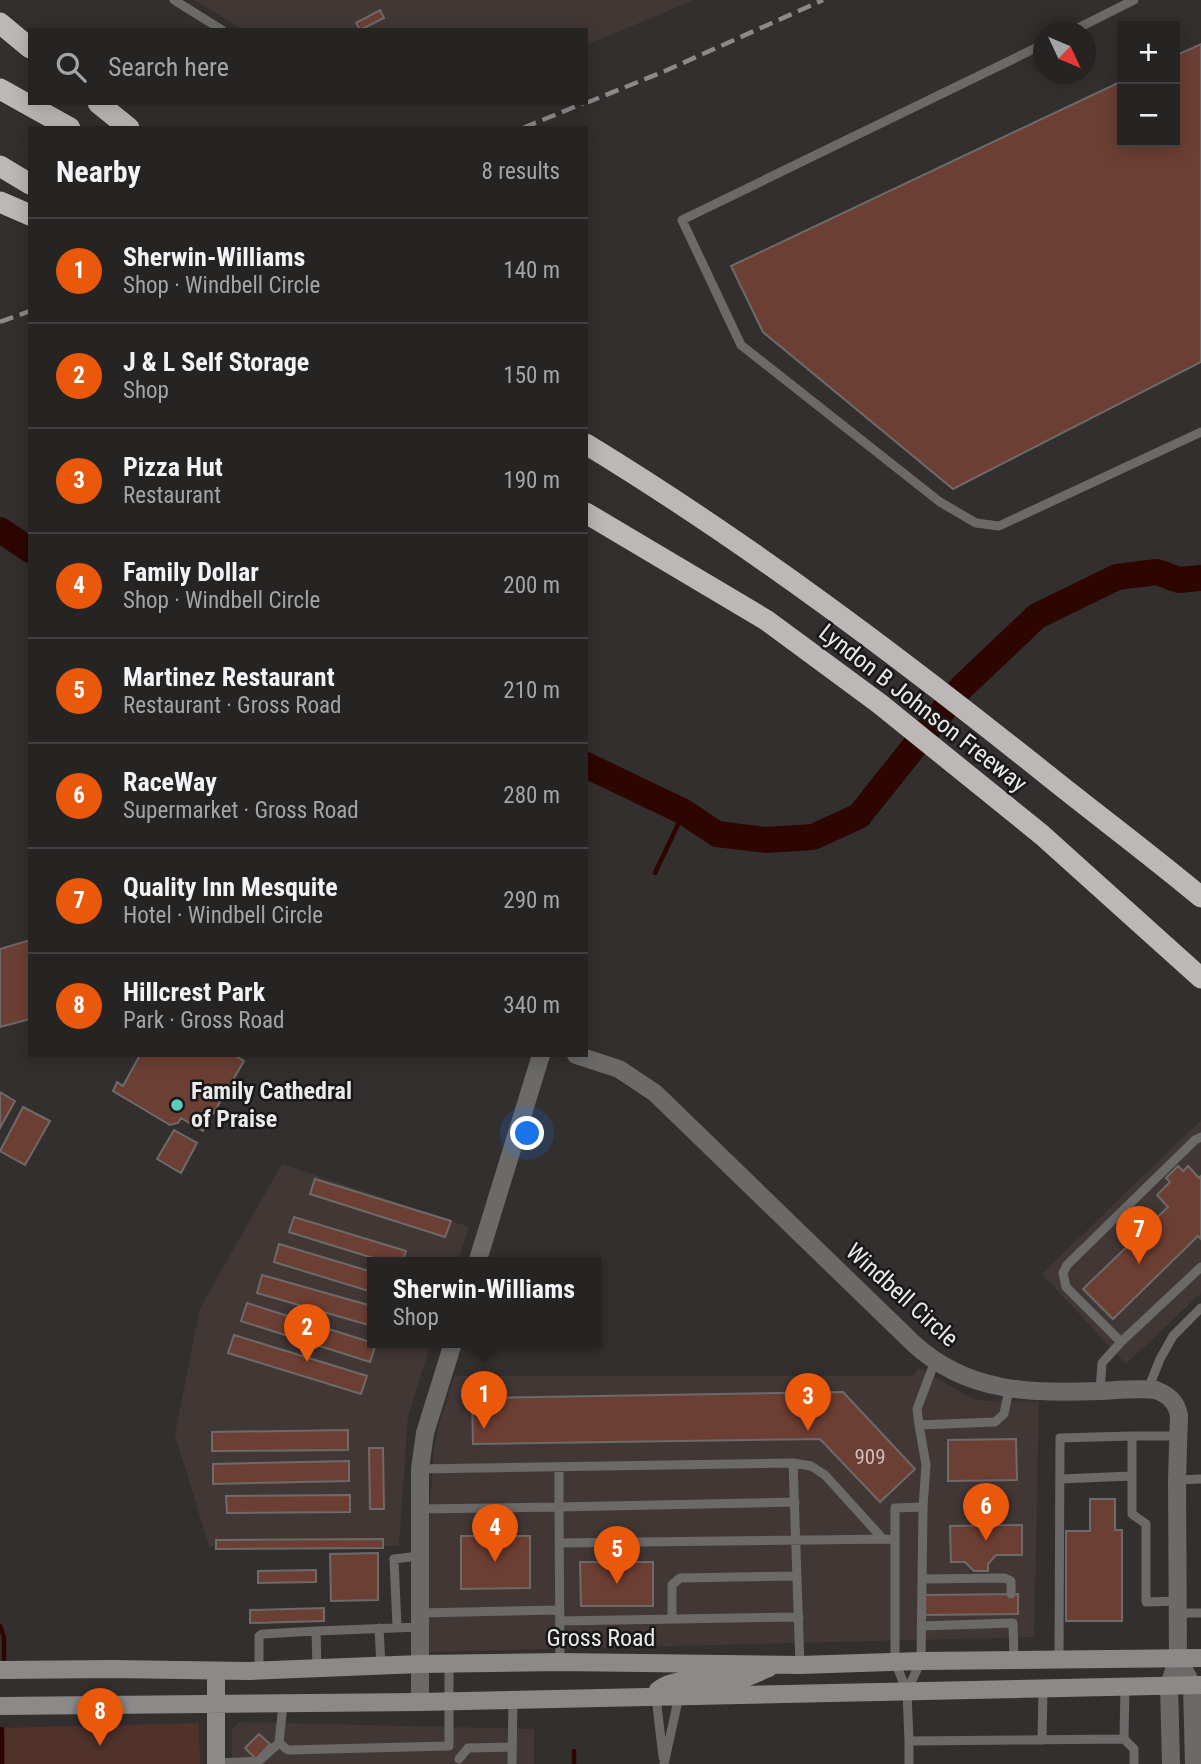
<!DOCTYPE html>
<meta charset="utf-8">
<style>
:root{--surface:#262323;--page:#2e2b2b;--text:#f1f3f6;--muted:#a4a4a6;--line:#424041;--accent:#ea580c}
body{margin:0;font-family:"Roboto Condensed",sans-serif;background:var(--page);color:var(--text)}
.controls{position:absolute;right:21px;top:21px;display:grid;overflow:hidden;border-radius:0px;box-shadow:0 4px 18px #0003}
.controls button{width:63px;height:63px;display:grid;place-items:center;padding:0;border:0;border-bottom:2px solid var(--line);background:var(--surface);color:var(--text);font:35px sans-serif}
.compass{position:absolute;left:1033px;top:21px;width:63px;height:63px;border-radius:50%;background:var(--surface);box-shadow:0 4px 18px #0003;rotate:134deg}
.you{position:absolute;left:528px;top:1134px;width:24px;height:24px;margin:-18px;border:5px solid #fff;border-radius:50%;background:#1a73e8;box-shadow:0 0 0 10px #1a73e833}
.badge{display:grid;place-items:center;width:46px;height:46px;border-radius:50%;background:var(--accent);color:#fff;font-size:23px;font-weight:700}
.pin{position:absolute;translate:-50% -58px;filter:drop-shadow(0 2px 4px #0008)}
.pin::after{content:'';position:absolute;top:37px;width:24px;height:21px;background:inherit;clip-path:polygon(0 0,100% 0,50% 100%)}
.popup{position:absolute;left:367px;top:1257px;width:234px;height:91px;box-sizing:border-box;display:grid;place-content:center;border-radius:0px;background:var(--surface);filter:drop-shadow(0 2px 5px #0005);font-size:23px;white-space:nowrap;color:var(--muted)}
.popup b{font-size:26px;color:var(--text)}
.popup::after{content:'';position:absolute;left:50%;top:100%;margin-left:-14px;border:14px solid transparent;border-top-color:var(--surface)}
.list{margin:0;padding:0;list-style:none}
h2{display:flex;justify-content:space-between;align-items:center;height:91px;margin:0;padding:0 28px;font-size:30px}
h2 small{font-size:23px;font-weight:400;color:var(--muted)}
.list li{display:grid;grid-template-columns:46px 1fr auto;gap:21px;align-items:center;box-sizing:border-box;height:105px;padding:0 28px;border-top:2px solid var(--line)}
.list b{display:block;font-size:26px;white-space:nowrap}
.list p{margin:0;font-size:23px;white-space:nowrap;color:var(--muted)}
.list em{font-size:23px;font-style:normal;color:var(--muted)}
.icon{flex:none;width:38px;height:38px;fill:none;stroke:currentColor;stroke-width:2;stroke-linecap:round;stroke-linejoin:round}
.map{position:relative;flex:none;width:1201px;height:1764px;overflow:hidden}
.search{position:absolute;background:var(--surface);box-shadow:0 4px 18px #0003;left:28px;top:28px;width:560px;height:77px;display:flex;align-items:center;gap:18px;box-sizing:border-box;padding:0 24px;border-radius:0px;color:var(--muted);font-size:26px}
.panel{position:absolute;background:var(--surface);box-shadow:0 4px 18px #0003;left:28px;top:126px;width:560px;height:931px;border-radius:0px}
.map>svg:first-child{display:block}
.built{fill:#413836}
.green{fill:#50322b}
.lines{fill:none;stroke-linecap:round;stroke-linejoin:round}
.stream{stroke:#2d0601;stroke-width:4.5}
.river{stroke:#2d0601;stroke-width:26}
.building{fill:#6c3f34;stroke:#6e6a69;stroke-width:2}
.lane{stroke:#6b6a69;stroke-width:9}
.street{stroke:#6b6a69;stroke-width:18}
.secondary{stroke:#8c8989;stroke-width:18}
.highway{stroke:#bcb8b7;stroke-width:21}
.rail{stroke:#8c8989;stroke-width:4.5;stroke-dasharray:14 7;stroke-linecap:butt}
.poi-dot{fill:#59cebf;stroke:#191818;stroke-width:2.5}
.labels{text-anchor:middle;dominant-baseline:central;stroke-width:5;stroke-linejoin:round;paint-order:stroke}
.number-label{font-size:21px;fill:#ccbebc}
.street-label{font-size:24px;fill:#ece9e9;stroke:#191818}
.poi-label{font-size:24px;font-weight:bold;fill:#ece9e9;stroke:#191818;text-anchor:start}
</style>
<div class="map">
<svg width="1201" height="1764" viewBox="0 0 1201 1764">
<rect width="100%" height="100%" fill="#332f2f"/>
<!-- built -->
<path class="built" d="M 195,0 L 694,0 L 586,45 L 586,30 L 243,30 Z
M 1201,1120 L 1201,1293 L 1126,1364 L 1042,1274 Z
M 282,1164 L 469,1227 L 457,1263 L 372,1263 L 372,1343 L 431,1343 L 408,1416 L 399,1546 L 209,1546 L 175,1435 L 200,1308 Z
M 919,1368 L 971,1398 L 984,1401 L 1039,1402 L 1034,1637 L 428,1652 L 429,1526 L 433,1456 L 438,1428 L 454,1376 L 913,1376 Z
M 239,1722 L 534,1729 L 534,1764 L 232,1764 L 232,1729 Z"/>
<!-- green -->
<path class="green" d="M 199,1723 L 200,1764 L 0,1764 L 0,1728 Z"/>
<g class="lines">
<!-- stream -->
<path class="stream" d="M 655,873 L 684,812
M 0,1626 L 4,1637 L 4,1660
M 574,1751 L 574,1764
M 2,1764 L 2,1729"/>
<!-- river -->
<path class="river" d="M 0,530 L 30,550
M 586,765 L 684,812 L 717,834 L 766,840 L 813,837 L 859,816 L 961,688 L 1037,616 L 1117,577 L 1157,572 L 1179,580 L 1201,578"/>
</g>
<!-- building -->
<path class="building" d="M 380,10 L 384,18 L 360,30 L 356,23 Z
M 1201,44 L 1201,362 L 953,489 L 763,332 L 731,266 L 1122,81 L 1122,142 L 1175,142 L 1175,56 Z
M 30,940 L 30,1019 L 0,1027 L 0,949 Z
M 140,1055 L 234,1055 L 244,1061 L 203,1131 L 181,1118 L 178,1123 L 170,1125 L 113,1091 L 117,1082 L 123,1086 Z
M 0,1092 L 15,1101 L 0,1128 Z
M 23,1107 L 50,1121 L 25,1165 L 0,1151 Z
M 174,1130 L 197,1143 L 181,1173 L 157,1159 Z
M 1178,1166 L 1183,1171 L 1188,1166 L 1199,1178 L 1201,1176 L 1201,1239 L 1198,1236 L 1113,1319 L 1083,1289 L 1168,1207 L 1157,1195 L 1170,1182 L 1166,1178 Z
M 315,1179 L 451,1221 L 445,1237 L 310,1194 Z
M 294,1217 L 406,1251 L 402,1263 L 389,1263 L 289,1232 Z
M 279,1244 L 372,1272 L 372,1292 L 274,1262 Z
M 262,1275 L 372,1306 L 372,1326 L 257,1293 Z
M 247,1303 L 376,1344 L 370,1362 L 241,1321 Z
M 234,1335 L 367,1376 L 361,1394 L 228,1353 Z
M 843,1392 L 915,1469 L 880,1502 L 820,1439 L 473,1444 L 472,1398 Z
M 348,1430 L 348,1450 L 212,1451 L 212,1432 Z
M 1016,1439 L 1017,1480 L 948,1481 L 948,1440 Z
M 369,1448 L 383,1448 L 384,1509 L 370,1509 Z
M 349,1461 L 349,1481 L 213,1484 L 213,1464 Z
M 350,1495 L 350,1512 L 227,1513 L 226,1496 Z
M 1090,1499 L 1115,1499 L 1115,1530 L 1122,1530 L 1122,1621 L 1066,1621 L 1066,1531 L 1090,1531 Z
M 1022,1525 L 1022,1555 L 996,1555 L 988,1564 L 988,1571 L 974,1571 L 965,1562 L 951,1562 L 950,1526 Z
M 461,1536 L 530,1536 L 530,1588 L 461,1589 Z
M 383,1539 L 383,1548 L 216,1549 L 216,1540 Z
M 378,1553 L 378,1600 L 331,1601 L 330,1554 Z
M 580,1562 L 653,1562 L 653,1606 L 581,1606 Z
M 316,1570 L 316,1582 L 258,1583 L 258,1571 Z
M 1018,1594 L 1018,1614 L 924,1615 L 924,1595 Z
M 324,1608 L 324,1621 L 250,1623 L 250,1610 Z
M 259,1734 L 270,1744 L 256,1759 L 245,1748 Z"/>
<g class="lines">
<!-- lane -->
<path class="lane" d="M 174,0 L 222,30
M 1070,32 L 1134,0
M 1044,44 L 682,220 L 741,345 L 940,502 L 976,523 L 999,526 L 1201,432
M 1121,1342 L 1201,1267
M 935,1361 L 917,1409 L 919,1425 L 995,1422 L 1004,1414 L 1009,1389
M 1148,1389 L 1160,1359 L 1173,1336 L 1201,1308
M 1100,1391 L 1102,1363 L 1121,1342 L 1066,1287 L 1063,1273 L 1067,1265 L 1195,1140 L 1201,1137
M 919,1425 L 926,1465 L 923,1507
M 1132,1436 L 1179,1436
M 793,1463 L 811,1466 L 825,1475 L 883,1539
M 559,1467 L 559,1507 L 795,1502
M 420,1469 L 793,1463 L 800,1665
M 1060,1479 L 1132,1476
M 1177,1480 L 1201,1479
M 419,1509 L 559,1507 L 560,1662
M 559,1543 L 895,1539
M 922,1579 L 1005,1578 L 1011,1581 L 1011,1594
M 420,1613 L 560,1610
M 1179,1613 L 1201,1613
M 672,1619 L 672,1585 L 680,1578 L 797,1576
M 560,1621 L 799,1617
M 921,1626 L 1013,1623 L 1014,1660
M 397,1627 L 394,1559 L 419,1556
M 379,1628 L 381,1666
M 316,1631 L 420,1627
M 1059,1659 L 1060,1438 L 1132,1436 L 1132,1514 L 1146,1524 L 1146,1602 L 1178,1601
M 259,1671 L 259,1636 L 262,1634 L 316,1631 L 317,1668
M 1125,1686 L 1124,1739 L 1134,1749 L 1134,1764
M 907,1691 L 921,1661 L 923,1507 L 895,1508 L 895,1662 L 907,1691 L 909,1741 L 1124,1739
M 656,1697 L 663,1757
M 1042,1740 L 1043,1688
M 279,1743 L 288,1750 L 449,1746 L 449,1664
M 459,1759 L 468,1748 L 512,1747
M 216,1763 L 259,1761 L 279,1743 L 283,1704
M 512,1764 L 513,1700
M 664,1764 L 679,1696
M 909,1764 L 909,1741"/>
<!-- street -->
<path class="street" d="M 576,1055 L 619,1069 L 655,1093 L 914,1344 C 969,1394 1032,1393 1102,1391 C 1120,1390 1138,1388 1156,1390 C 1168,1395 1176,1401 1179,1415 L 1177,1480 L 1178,1658 L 1169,1685 L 1171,1764
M 477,1263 L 541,1055
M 1178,1658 L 1192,1685 L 1194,1764
M 420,1702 L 420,1469 L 425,1433 L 453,1343"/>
<!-- secondary -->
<path class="secondary" d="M 0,1670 L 114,1669 L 248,1671 L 420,1664 L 560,1662 L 800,1665 L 921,1661 L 1201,1658
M 656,1697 L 658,1690 C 683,1672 711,1686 738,1680 C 748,1678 759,1672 769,1668
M 0,1706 L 420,1702 L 1201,1685
M 216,1764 L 216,1671"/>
<!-- highway -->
<path class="highway" d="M 0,23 L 30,48
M 0,89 L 70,128
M 98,103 L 129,128
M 0,166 L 30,184
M 0,202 L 30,215
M 586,444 C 750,544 902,659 1051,778 C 1101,818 1152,856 1201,897
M 586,513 L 766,620 L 880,704 L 1042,835 L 1201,978"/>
<!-- rail -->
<path class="rail" d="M 586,103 L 665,71 L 823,0
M 523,128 L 584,103
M 0,322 L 30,311"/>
</g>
<!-- markers -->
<circle class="poi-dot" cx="177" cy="1105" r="7"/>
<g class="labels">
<!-- number labels -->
<g class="number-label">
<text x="870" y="1457">909</text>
</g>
<!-- street labels -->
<g class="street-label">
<text transform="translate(923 708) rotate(38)">Lyndon B Johnson Freeway</text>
<text transform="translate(902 1295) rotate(42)">Windbell Circle</text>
<text x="601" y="1638">Gross Road</text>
</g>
<!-- poi labels -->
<g class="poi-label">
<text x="191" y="1091">Family Cathedral<tspan x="191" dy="28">of Praise</tspan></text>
</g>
</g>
</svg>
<div class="controls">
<button>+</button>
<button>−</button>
</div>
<svg class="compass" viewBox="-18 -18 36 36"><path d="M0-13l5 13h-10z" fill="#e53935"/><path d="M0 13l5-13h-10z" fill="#a4a4a6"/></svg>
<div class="you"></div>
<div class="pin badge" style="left:484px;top:1429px">1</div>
<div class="popup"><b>Sherwin-Williams</b>Shop</div>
<div class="pin badge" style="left:307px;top:1362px">2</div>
<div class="pin badge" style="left:808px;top:1431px">3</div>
<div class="pin badge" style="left:495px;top:1562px">4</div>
<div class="pin badge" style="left:617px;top:1584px">5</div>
<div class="pin badge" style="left:986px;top:1541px">6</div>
<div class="pin badge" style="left:1139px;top:1264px">7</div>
<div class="pin badge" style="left:100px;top:1746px">8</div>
<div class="search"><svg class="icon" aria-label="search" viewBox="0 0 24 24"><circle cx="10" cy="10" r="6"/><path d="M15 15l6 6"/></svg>Search here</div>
<section class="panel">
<h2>Nearby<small>8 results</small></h2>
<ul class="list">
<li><span class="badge">1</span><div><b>Sherwin-Williams</b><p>Shop · Windbell Circle</p></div><em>140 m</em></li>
<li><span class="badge">2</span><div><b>J &amp; L Self Storage</b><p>Shop</p></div><em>150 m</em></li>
<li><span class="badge">3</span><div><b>Pizza Hut</b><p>Restaurant</p></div><em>190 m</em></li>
<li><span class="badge">4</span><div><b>Family Dollar</b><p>Shop · Windbell Circle</p></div><em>200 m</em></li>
<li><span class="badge">5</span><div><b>Martinez Restaurant</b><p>Restaurant · Gross Road</p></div><em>210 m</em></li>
<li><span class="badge">6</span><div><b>RaceWay</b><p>Supermarket · Gross Road</p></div><em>280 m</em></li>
<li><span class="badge">7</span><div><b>Quality Inn Mesquite</b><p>Hotel · Windbell Circle</p></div><em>290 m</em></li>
<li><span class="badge">8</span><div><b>Hillcrest Park</b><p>Park · Gross Road</p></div><em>340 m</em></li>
</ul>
</section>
</div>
